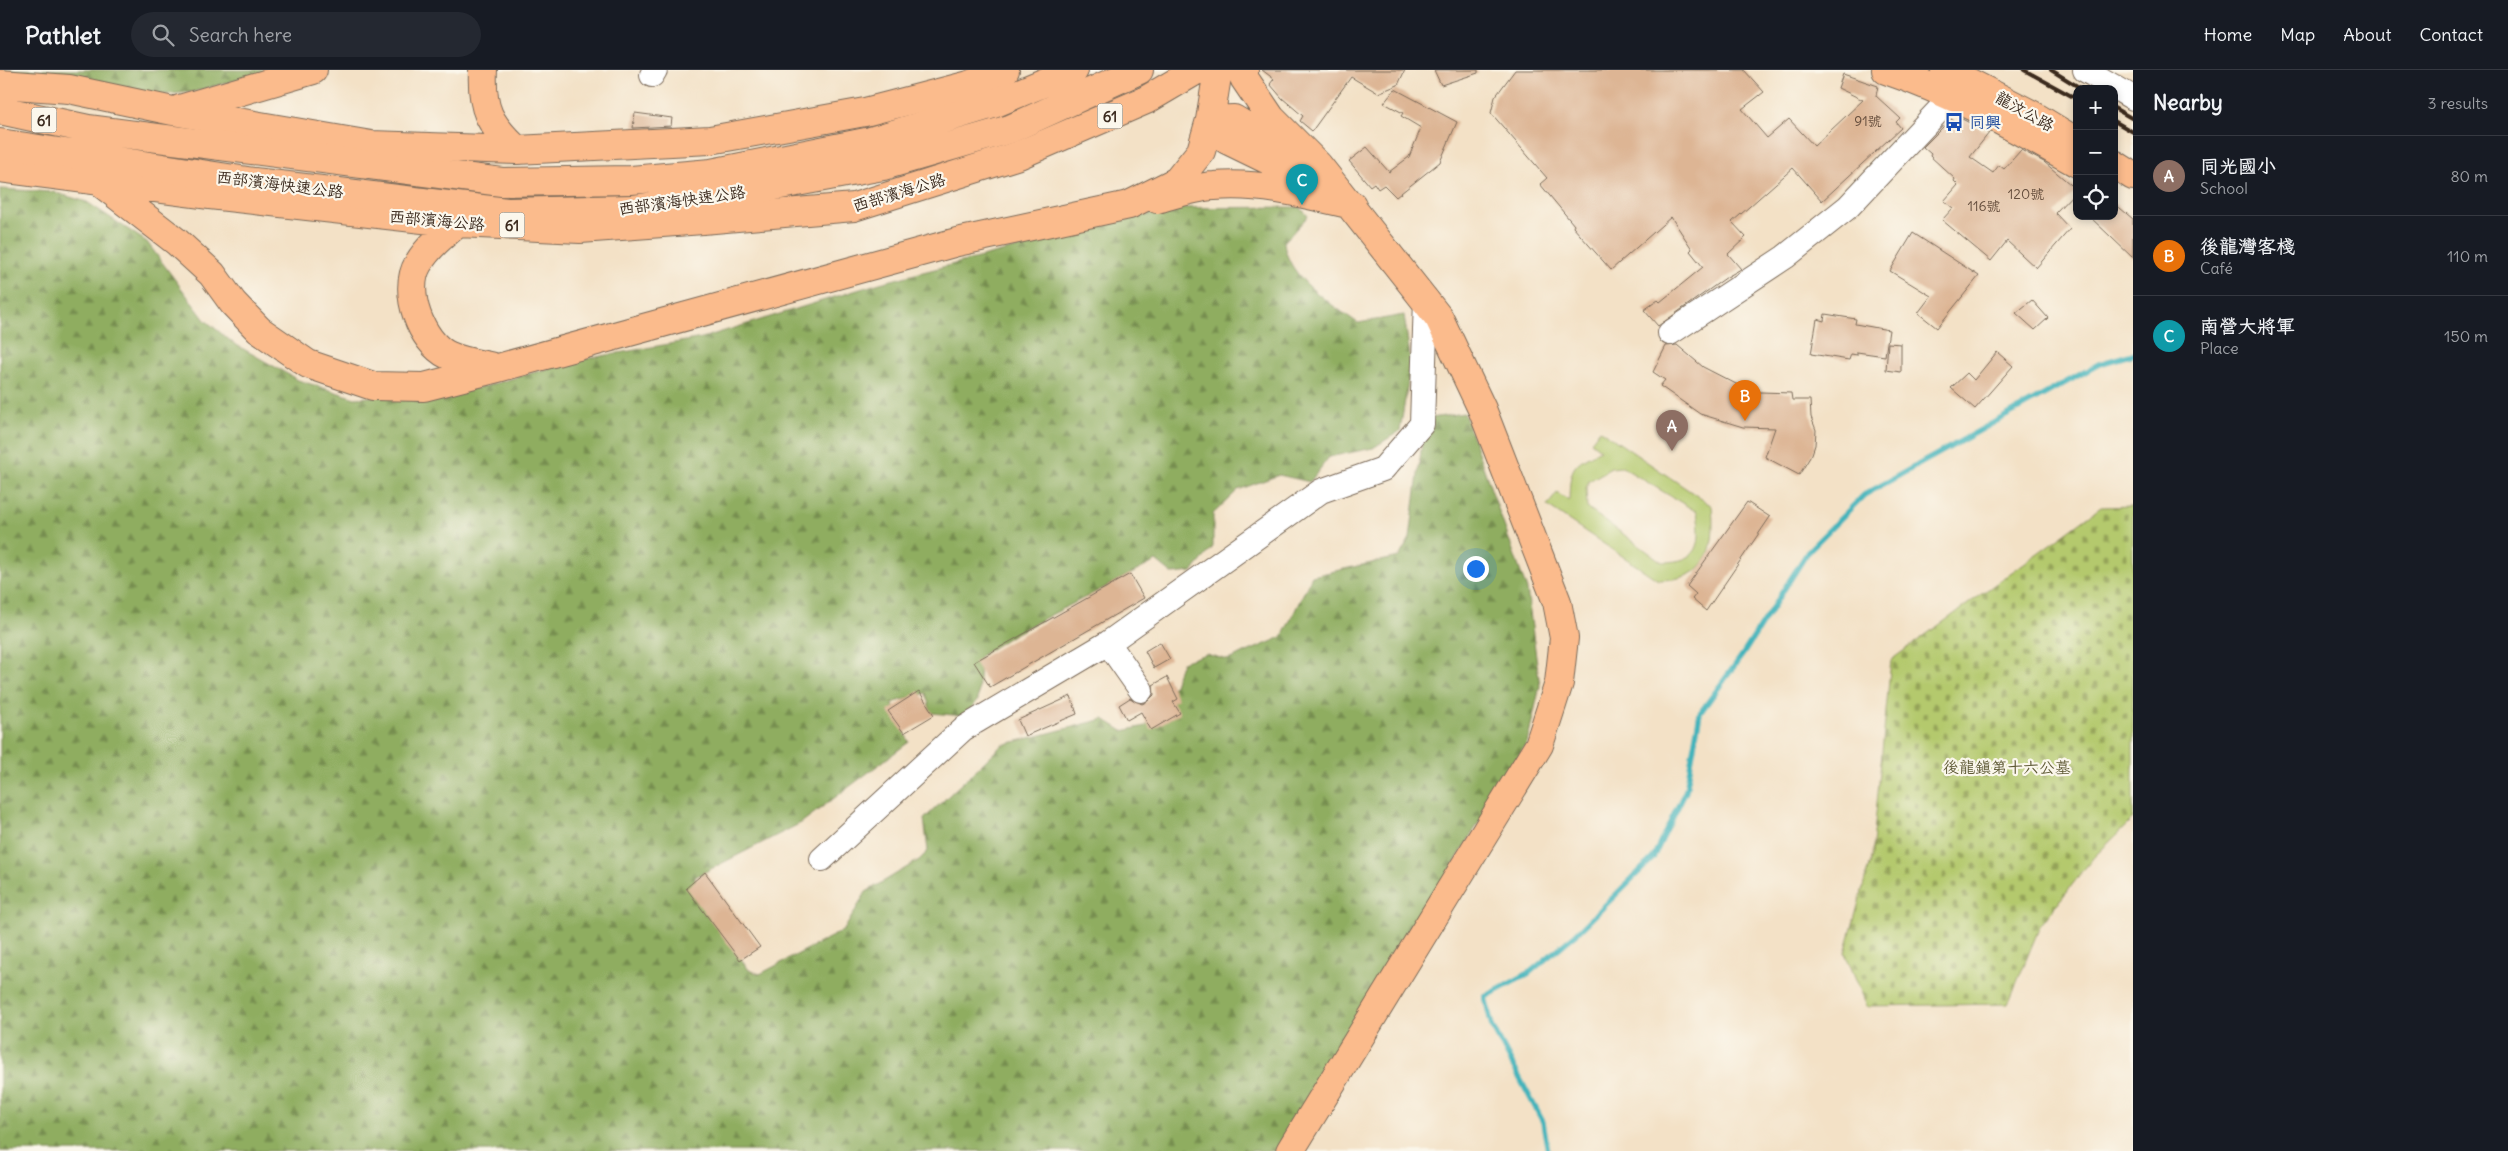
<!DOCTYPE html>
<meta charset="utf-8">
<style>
:root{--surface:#171b24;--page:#242831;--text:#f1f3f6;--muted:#9ea1a6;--line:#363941;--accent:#b45309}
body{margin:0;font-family:Delius,"LXGW WenKai TC",sans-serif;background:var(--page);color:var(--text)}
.controls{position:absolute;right:15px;top:15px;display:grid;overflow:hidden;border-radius:10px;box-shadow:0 2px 8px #0003}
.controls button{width:45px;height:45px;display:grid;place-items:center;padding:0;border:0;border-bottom:1px solid var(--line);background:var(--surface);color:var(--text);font:25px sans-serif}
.you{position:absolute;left:1475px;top:498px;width:18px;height:18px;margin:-12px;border:4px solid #fff;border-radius:50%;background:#1a73e8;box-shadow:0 0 0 8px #1a73e833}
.badge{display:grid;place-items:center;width:32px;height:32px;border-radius:50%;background:var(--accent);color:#fff;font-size:16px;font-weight:700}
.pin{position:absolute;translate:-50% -41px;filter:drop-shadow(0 1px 2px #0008)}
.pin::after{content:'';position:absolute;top:26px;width:18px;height:15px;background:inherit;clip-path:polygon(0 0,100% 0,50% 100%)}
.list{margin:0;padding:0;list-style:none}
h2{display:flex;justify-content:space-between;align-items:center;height:65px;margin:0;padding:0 20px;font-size:21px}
h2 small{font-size:16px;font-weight:400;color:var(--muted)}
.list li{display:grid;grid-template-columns:32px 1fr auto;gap:15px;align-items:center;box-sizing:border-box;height:80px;padding:0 20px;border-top:1px solid var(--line)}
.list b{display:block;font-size:19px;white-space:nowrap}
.list p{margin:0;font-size:16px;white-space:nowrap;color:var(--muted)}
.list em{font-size:16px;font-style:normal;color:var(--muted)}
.icon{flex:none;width:28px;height:28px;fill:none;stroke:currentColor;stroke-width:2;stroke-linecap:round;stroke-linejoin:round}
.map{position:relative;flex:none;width:2133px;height:1081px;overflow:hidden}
header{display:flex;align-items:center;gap:30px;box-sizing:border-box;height:70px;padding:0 25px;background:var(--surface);border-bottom:1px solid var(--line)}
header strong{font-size:24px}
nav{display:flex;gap:28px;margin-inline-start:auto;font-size:18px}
.search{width:350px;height:45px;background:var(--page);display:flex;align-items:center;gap:12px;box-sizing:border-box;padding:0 18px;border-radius:28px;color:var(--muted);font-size:19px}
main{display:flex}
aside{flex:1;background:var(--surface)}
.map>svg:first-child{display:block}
.grass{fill:#b4c96d;stroke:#787a46;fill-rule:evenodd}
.forest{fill:url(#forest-firs);stroke:#656c3f}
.cemetery{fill:url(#cemetery-stones);stroke:#787a46}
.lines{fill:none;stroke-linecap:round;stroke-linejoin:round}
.stream{stroke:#44b4bb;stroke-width:5.5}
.building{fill:#ddb594}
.minor-casing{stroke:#7b6a59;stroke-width:26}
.major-casing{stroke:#7b6a59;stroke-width:30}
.highway-casing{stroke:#7b6a59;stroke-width:30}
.minor{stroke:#fff;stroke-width:24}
.major{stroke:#fbbb8c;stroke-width:28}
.highway{stroke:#fbbb8c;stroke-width:28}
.rail{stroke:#3b2a1e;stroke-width:4}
.labels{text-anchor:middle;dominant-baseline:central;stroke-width:4.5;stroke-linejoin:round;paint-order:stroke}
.number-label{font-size:14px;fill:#644d3c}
.shield{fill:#fbf7ec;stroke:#75685c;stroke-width:1}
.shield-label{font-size:15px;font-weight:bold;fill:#3b2a1e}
.street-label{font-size:16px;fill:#3b2a1e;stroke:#fbf7ec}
.transit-label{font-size:16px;fill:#164399;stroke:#fbf7ec;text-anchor:start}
.park-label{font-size:16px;fill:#5f5a36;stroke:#fbf7ec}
</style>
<header>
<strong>Pathlet</strong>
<div class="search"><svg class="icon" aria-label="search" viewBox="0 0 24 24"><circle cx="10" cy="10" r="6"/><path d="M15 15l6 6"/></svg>Search here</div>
<nav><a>Home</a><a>Map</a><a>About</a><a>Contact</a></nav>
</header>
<main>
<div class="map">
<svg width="2133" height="1081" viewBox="0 0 2133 1081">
<defs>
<pattern id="forest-firs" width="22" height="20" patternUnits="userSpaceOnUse" patternTransform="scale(1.25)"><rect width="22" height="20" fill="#8fad60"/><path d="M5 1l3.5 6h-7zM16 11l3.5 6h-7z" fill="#768d4f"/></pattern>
<pattern id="cemetery-stones" width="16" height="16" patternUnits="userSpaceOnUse" patternTransform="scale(1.25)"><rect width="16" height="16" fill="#b4c96d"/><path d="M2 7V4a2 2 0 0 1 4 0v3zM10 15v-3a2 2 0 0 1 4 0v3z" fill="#94a359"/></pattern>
</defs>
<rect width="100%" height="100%" fill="#fbf7ec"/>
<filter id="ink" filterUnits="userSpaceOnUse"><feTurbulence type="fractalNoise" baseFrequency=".02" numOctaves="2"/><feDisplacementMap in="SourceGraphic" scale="10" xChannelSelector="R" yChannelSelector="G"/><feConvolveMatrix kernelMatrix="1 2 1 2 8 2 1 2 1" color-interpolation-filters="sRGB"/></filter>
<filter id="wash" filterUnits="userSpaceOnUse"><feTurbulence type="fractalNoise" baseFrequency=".0096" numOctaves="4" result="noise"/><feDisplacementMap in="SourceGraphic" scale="20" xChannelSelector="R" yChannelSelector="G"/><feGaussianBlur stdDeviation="1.12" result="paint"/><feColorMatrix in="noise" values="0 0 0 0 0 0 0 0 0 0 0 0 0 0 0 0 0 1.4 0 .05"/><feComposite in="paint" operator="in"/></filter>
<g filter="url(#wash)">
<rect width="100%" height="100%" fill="#f3e1c6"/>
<!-- grass -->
<path class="grass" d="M 1600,360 L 1712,436 C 1716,480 1709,510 1658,510 L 1547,436 L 1557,423 L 1569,431 C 1570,397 1571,394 1601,380 L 1591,372 ZM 1622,397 L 1697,442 C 1702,475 1700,492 1662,492 L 1587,438 L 1586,418 L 1589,411 L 1611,398 Z"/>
<!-- forest -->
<path class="forest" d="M 0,0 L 273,0 L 193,22 L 123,28 L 0,4 Z
M 0,119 L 53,122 L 87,132 L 147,172 L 205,250 L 233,273 L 298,310 L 355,328 L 479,318 L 574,291 L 702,268 L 880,213 L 1173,138 L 1300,137 L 1308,146 L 1284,172 C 1287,208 1331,234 1358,253 L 1404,245 L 1411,293 L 1400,361 L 1373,378 L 1329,387 L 1310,412 L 1279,405 L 1238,420 L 1213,444 L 1213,477 L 1192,502 L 1172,504 L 1156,491 L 1014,564 L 980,586 L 978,630 L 965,646 L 931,643 L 926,623 L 892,633 L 909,672 L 801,753 L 695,807 L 695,828 L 749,900 L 760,904 L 844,860 L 866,822 L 919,790 L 928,781 L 924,749 L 1002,675 L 1104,649 L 1123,661 L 1145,656 L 1168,631 L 1182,592 L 1206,584 L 1228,590 L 1282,567 L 1312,506 L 1399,487 L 1410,468 L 1425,349 L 1464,343 L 1527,520 L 1540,616 L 1527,673 L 1280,1081 L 0,1081 Z"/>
<!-- cemetery -->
<path class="cemetery" d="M 2133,436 L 2133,749 L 2093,788 L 2040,856 L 2008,934 L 1867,936 L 1845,883 L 1872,784 L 1891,590 L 2101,437 Z"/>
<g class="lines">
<!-- stream -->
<path class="stream" d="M 1548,1081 L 1543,1052 L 1492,956 L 1485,927 L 1529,903 L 1576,864 L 1653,788 L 1686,720 L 1700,643 L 1743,584 L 1809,480 L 1864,425 L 2099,294 L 2133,284"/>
</g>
<g id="blocks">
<!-- building -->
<path class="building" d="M 1262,0 L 1405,0 L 1398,15 L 1378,23 L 1351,7 L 1312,61 L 1300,51 L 1303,46 L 1282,28 L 1270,14 L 1274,9 Z
M 1434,0 L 1478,0 L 1478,3 L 1441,15 Z
M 1515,0 L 1744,0 L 1764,22 L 1742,39 L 1767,68 L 1789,49 L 1814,76 L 1863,30 L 1838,18 L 1843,4 L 1878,16 L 1876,26 L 1900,48 L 1896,52 L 1901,58 L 1822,131 L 1793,98 L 1732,152 L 1746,167 L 1728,184 L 1741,199 L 1727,207 L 1658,256 L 1644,240 L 1658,230 L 1660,232 L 1703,197 L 1690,181 L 1692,179 L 1671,147 L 1611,200 L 1573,157 L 1574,155 L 1540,114 L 1547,108 L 1491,43 L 1495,27 Z
M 1395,19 L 1457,52 L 1440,92 L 1396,127 L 1384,115 L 1378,119 L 1374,113 L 1370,116 L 1349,91 L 1367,77 L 1389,102 L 1409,87 L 1421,58 L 1401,46 L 1403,43 L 1384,33 Z
M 635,43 L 672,48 L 671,56 L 633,58 Z
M 1951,49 L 1959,54 L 1962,49 L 1989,63 L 1970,87 L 1993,103 L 1999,95 L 2004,99 L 2021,80 L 2044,92 L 2077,120 L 2055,143 L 2070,159 L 2036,198 L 2007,171 L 1991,191 L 1942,150 L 1953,138 L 1944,131 L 1958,115 L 1954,111 L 1955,109 L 1930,86 L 1931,84 L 1923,77 Z
M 2114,133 L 2133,149 L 2133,188 L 2089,146 L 2114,146 Z
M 1913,163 L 1979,206 L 1937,258 L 1918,243 L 1931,226 L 1890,201 Z
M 2032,230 L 2048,248 L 2035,260 L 2016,243 Z
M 1825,244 L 1856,249 L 1855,254 L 1889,260 L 1885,286 L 1857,282 L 1857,285 L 1851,284 L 1849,290 L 1811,284 L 1817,249 L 1824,251 Z
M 1888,273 L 1901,274 L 1901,302 L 1886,300 Z
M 1677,275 L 1703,297 L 1740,316 L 1760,322 L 1791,323 L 1792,330 L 1810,330 L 1811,347 L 1816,360 L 1815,375 L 1812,384 L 1799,405 L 1765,387 L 1775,358 L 1743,357 L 1700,344 L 1660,316 L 1665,310 L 1653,302 L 1666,276 Z
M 1997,282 L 2013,296 L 1975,339 L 1951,318 L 1967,303 L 1974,310 Z
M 1747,432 L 1770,447 L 1706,541 L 1692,529 L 1696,524 L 1687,516 Z
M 1130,504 L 1144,528 L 990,617 L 974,592 Z
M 1160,572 L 1170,589 L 1154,598 L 1145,581 Z
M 1167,607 L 1178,629 L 1173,632 L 1180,643 L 1151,660 L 1141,642 L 1127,650 L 1119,635 L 1130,628 L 1142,634 L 1148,631 L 1154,625 L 1153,615 Z
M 919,621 L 934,645 L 904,663 L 888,641 Z
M 1071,626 L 1077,644 L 1025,666 L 1018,650 Z
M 705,802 L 760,877 L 740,890 L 686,818 Z"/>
</g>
</g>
<g filter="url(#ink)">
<use href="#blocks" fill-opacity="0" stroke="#7b6a59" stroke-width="1"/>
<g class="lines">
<!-- minor casing -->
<g class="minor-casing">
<path id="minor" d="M 2085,0 L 2133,28
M 652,5 L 655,0
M 1670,263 L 1785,187 L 1848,137 L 1943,36 L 1943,22 L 1950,7
M 1108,573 L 1141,620
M 822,789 L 963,659 L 1108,573 L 1321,421 L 1383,399 L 1422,354 L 1426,229"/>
</g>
<!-- major casing -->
<g class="major-casing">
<path id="major" d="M 483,0 C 481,39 489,54 517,80
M 1244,0 L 1244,8 L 1271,48 L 1318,95 L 1439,248 L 1482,339 L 1557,532 L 1564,568 L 1559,613 L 1539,675 L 1290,1081
M 1886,0 C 1954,23 2015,58 2077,93
M 1945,0 L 2031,44 L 2077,72
M 0,14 L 69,19 L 173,41 L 371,75 L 517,80 L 710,70 L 865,42 L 969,15 L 1005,0
M 180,39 L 313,0
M 1210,50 L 1234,49 L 1289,82
M 1210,50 L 1227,70 L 1299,105
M 2114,94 L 2133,106
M 0,98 L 210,125 L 458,153 L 580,159 L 703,150 L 854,137 L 1019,85 L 1146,30 L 1197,0
M 97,110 L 177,172 L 212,204 L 233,233 L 259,260 L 308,294 L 373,316 L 424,317 L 498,298 L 957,172 L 1129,135 L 1177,111 L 1201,81 L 1210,50 L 1218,0
M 1157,129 C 1175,124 1195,117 1214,116 C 1261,112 1306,124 1352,135
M 458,153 C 443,165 428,177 418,194 C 402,221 421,272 448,285 C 463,292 482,294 497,298"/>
</g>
<!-- highway casing -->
<g class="highway-casing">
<path id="highway" d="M 0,40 L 88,59 L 502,112 L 631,110 L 711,103 L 871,71 L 993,34 L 1074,0
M 0,73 L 254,112 L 507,142 L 633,139 L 716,127 L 883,96 L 1010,59 L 1139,0"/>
</g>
<!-- minor -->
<use href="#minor" class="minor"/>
<!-- major -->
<use href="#major" class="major"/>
<!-- highway -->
<use href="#highway" class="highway"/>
<!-- rail -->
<path class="rail" d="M 2024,0 L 2077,29
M 2051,0 L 2082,19
M 2114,38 L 2133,49
M 2114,51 L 2133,62"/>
</g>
</g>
<!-- icons -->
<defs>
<g id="bus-bare" transform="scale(1.5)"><path d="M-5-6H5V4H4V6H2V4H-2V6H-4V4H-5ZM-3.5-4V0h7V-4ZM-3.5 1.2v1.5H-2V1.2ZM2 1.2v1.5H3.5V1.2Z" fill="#1a4fb4" stroke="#fbf7ec" stroke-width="2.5" paint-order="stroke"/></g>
</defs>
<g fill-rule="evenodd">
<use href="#bus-bare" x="1954" y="52"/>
</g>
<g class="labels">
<!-- number labels -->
<g class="number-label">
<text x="1868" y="51">91號</text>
<text x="2026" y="124">120號</text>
<text x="1984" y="136">116號</text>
</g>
<!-- shield labels -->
<g class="shield">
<rect x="1097.5" y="33.5" width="25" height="25" rx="4"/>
<rect x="31.5" y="37.5" width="25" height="25" rx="4"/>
<rect x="499.5" y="142.5" width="25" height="25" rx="4"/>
</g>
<g class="shield-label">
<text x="1110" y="46">61</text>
<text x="44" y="50">61</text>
<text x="512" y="155">61</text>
</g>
<!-- street labels -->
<g class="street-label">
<text transform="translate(2025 41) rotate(29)">龍汶公路</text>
<text transform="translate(280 114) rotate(7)">西部濱海快速公路</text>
<text transform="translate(899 122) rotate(-17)">西部濱海公路</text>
<text transform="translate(682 130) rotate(-8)">西部濱海快速公路</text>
<text transform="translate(437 150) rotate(5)">西部濱海公路</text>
</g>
<!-- transit labels -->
<g class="transit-label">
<text x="1969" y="52">同興</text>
</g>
<!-- park labels -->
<g class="park-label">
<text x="2007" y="697">後龍鎮第十六公墓</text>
</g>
</g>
</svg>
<div class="controls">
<button>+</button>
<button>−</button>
<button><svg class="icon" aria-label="locate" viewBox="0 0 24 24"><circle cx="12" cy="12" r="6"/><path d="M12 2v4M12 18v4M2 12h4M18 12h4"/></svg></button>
</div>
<div class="you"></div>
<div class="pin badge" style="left:1672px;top:381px;background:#8d6e63">A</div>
<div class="pin badge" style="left:1745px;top:351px;background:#e8710a">B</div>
<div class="pin badge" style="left:1302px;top:135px;background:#0f9aa8">C</div>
</div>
<aside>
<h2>Nearby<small>3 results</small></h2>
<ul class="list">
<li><span class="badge" style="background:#8d6e63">A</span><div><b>同光國小</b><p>School</p></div><em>80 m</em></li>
<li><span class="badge" style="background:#e8710a">B</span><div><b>後龍灣客棧</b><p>Café</p></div><em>110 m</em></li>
<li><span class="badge" style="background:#0f9aa8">C</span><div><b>南營大將軍</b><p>Place</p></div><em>150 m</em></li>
</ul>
</aside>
</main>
